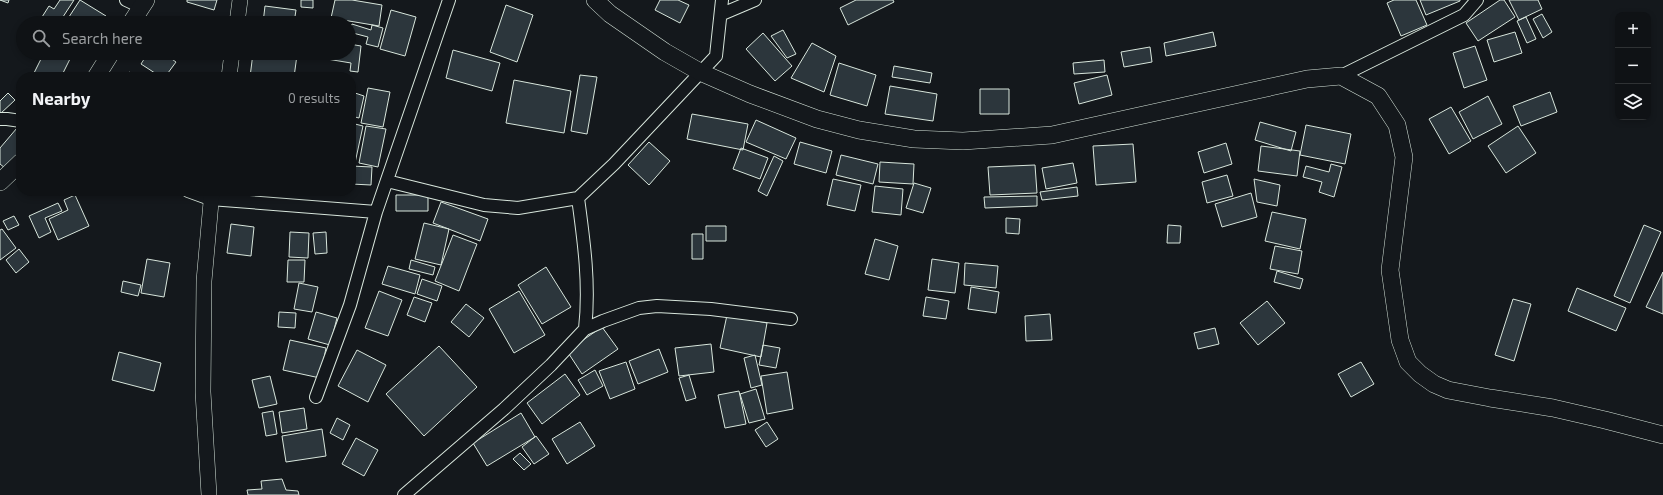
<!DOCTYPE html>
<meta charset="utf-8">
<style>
:root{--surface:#0f1215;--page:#1d2022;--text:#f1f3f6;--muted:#9b9ea0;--line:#2f3234}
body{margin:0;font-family:"Exo 2",sans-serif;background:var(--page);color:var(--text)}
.controls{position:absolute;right:12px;top:12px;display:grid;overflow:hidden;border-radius:8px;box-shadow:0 2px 6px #0003}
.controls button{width:36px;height:36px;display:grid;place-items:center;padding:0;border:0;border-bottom:1px solid var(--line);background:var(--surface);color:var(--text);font:20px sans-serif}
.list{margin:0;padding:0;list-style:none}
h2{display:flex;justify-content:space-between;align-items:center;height:52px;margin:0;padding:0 16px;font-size:17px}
h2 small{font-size:13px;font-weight:400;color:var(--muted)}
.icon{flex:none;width:22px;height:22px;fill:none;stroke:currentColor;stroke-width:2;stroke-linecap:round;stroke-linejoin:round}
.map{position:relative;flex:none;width:1663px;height:495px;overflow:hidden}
.search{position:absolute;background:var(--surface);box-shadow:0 2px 6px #0003;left:16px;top:16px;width:340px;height:44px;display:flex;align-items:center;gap:10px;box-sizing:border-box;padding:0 14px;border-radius:22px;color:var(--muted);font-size:15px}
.panel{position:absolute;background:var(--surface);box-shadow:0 2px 6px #0003;left:16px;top:72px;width:340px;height:124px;border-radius:16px}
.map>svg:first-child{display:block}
.building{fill:#2c363c;stroke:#d8e6dc}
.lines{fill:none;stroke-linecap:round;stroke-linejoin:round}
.minor-casing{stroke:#d8e6dc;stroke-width:14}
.tertiary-casing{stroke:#d8e6dc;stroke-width:16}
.secondary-casing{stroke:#d8e6dc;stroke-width:18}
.minor{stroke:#14181c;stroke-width:12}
.tertiary{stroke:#14181c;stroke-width:15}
.secondary{stroke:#14181c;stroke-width:17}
</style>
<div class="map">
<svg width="1663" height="495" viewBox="0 0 1663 495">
<rect width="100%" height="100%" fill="#14181c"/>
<!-- building -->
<path class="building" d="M 0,0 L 9,0 L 8,3 Z
M 60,0 L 74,0 L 59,23 L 51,23 L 42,17 L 49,6 L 54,9 Z
M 80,0 L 106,16 L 102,23 L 65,23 Z
M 187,0 L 217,0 L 214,10 L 187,2 Z
M 301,0 L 313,0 L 313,8 L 301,7 Z
M 335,0 L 352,0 L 382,5 L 379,26 L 331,18 Z
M 660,0 L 678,0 L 689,5 L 680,23 L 655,10 Z
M 856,0 L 893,0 L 894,2 L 848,25 L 840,8 Z
M 1394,0 L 1416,0 L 1427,25 L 1401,36 L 1387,3 Z
M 1420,0 L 1460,0 L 1460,1 L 1426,15 Z
M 1500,0 L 1504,0 L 1515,17 L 1478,41 L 1466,23 Z
M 1509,0 L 1538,0 L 1542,9 L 1519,20 Z
M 506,5 L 533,15 L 517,62 L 490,52 Z
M 265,6 L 296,10 L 294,23 L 263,23 Z
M 391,10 L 416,17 L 405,56 L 380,49 Z
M 1542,14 L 1552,32 L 1543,38 L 1533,19 Z
M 1526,17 L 1536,39 L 1527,43 L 1517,21 Z
M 297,21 L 307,21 L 307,23 L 297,23 Z
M 352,24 L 371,30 L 372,25 L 383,28 L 378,47 L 366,44 L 368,37 L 349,32 Z
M 783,30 L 796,54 L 787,58 L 771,36 Z
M 1213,32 L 1216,46 L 1166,56 L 1164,43 Z
M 1515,32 L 1522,53 L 1494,62 L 1487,40 Z
M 763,33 L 792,66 L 775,81 L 746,49 Z
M 812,43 L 836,56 L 824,92 L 791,78 Z
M 349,44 L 361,46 L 358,72 L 350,71 L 351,63 L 327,59 L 329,53 L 349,53 Z
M 1475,46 L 1487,80 L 1464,88 L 1453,53 Z
M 1150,47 L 1152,62 L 1124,67 L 1121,52 Z
M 453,50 L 500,63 L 492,91 L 446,78 Z
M 44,53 L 63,53 L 71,57 L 61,77 L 32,77 Z
M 148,53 L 163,53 L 176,62 L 165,77 L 161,77 L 141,64 Z
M 253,53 L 297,55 L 294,77 L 250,77 Z
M 1104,60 L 1105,72 L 1074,74 L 1073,63 Z
M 839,63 L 876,75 L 867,106 L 830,95 Z
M 894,66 L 932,73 L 930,83 L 892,77 Z
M 129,72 L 138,77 L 126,77 Z
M 580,75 L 597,77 L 587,134 L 571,131 Z
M 1107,75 L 1112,95 L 1079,104 L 1074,83 Z
M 514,80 L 571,91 L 564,133 L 506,123 Z
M 890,86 L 937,94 L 933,121 L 885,114 Z
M 368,88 L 390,92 L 383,127 L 361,123 Z
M 980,89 L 1009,89 L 1009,114 L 980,114 Z
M 1550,92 L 1557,112 L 1521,126 L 1513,106 Z
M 8,93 L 15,100 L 0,114 L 0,101 Z
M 355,93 L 364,96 L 359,118 L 351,116 L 351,106 Z
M 1488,96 L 1502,124 L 1473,139 L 1459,112 Z
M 1451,107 L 1471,141 L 1449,154 L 1429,119 Z
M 692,114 L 748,124 L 743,150 L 687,139 Z
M 756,120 L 796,138 L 786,159 L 746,142 Z
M 1260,122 L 1296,132 L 1291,151 L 1255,140 Z
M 351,123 L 363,126 L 355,163 L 351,162 Z
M 1306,125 L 1351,134 L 1345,164 L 1300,155 Z
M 366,126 L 386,129 L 378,167 L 359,163 Z
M 1518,126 L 1536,153 L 1506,173 L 1488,146 Z
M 17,128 L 21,132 L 21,159 L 10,172 L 0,164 L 0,148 Z
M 649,142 L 670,161 L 649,185 L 628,165 Z
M 800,142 L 832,151 L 826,173 L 794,164 Z
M 1226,143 L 1232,164 L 1204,173 L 1198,152 Z
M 1133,144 L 1136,182 L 1096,185 L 1093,146 Z
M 1261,146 L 1300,151 L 1297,176 L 1258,171 Z
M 741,148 L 768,158 L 760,179 L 733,169 Z
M 841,155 L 878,164 L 873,184 L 836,175 Z
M 774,156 L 783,161 L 767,196 L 758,191 Z
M 880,162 L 914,164 L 913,184 L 879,182 Z
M 1073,163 L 1077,183 L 1046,189 L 1042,168 Z
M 1331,164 L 1342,167 L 1334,197 L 1319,192 L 1322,182 L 1303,177 L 1306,166 L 1329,172 Z
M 1035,165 L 1037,193 L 990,195 L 988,167 Z
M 351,166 L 372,167 L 371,185 L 351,184 Z
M 1227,175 L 1233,196 L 1207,203 L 1202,182 Z
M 833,179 L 861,185 L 855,211 L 827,205 Z
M 1254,179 L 1280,185 L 1277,206 L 1257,202 Z
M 914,183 L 931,188 L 923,213 L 906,208 Z
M 875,186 L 903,189 L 901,215 L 872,212 Z
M 1077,187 L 1078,196 L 1042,200 L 1040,192 Z
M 1251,193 L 1257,217 L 1222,227 L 1215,204 Z
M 75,195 L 89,226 L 58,240 L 49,219 L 68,210 L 64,200 Z
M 396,195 L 428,195 L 428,211 L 396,211 Z
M 1037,196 L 1037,206 L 985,208 L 984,197 Z
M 441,202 L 488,219 L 480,241 L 433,223 Z
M 58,203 L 62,211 L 45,218 L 51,232 L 39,238 L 29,216 Z
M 1272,212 L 1306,219 L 1300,249 L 1265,241 Z
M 14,216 L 19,225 L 8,230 L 3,221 Z
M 1006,218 L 1020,219 L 1019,234 L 1006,233 Z
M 424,223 L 449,229 L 441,265 L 415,259 Z
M 231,224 L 254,227 L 251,256 L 227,253 Z
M 1168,225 L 1181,226 L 1180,243 L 1167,243 Z
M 1644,225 L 1661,232 L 1630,303 L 1614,296 Z
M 706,226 L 726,226 L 726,241 L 706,241 Z
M 2,229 L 16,248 L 0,260 L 0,230 Z
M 290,232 L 309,233 L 308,258 L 289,257 Z
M 326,232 L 327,253 L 315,254 L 313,233 Z
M 692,234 L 703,234 L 703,259 L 692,259 Z
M 453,235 L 477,244 L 459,291 L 435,281 Z
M 875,239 L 898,246 L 889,280 L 865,274 Z
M 1275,246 L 1302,251 L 1298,274 L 1270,269 Z
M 19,249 L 29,262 L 16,273 L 6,260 Z
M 147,259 L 170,263 L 164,297 L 141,293 Z
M 932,259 L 959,263 L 955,293 L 928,290 Z
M 288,260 L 305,260 L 304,282 L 287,282 Z
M 411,260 L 435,267 L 433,275 L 409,269 Z
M 965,263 L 998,266 L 996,288 L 964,285 Z
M 388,266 L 420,275 L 415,294 L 382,284 Z
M 546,267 L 571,307 L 542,324 L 518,285 Z
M 1277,271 L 1303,279 L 1300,289 L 1274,282 Z
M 1663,272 L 1663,314 L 1646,307 Z
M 422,279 L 442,286 L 437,301 L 417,294 Z
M 123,281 L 141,285 L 138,296 L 121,292 Z
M 299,283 L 318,287 L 312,312 L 294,309 Z
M 971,287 L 999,292 L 996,313 L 968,309 Z
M 1577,288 L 1626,308 L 1616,331 L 1568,311 Z
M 379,291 L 402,300 L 388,336 L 365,328 Z
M 519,291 L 545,335 L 514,353 L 489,309 Z
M 414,297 L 432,303 L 425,322 L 407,315 Z
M 926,297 L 949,301 L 946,319 L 923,316 Z
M 1513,299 L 1531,304 L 1514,361 L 1495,355 Z
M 1267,301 L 1285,323 L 1258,345 L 1240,323 Z
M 466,304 L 484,318 L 469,337 L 451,322 Z
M 279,312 L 296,313 L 295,328 L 278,327 Z
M 316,312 L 337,318 L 330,345 L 308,339 Z
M 1050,314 L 1052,340 L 1026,341 L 1025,316 Z
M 727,315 L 767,323 L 761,357 L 720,348 Z
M 602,327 L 618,349 L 582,374 L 567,351 Z
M 1215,328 L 1219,344 L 1198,349 L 1194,333 Z
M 290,340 L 326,348 L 320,378 L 283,370 Z
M 711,344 L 714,372 L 679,376 L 675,348 Z
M 763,345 L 780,348 L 776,368 L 759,365 Z
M 439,346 L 477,387 L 424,436 L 386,394 Z
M 659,349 L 668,372 L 638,384 L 629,361 Z
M 357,350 L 386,365 L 368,402 L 338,386 Z
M 119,352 L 161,363 L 154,391 L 112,380 Z
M 755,355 L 762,385 L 751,388 L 744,358 Z
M 626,362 L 635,389 L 610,399 L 599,371 Z
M 1361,362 L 1374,384 L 1351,397 L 1338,374 Z
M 595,370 L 603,386 L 587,395 L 578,380 Z
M 787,372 L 793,409 L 767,414 L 761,376 Z
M 565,374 L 580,395 L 542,424 L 527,403 Z
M 689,375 L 696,398 L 686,401 L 679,378 Z
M 270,376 L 277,404 L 259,408 L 252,380 Z
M 756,389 L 765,419 L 749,423 L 740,394 Z
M 739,391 L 746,424 L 725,428 L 718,395 Z
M 304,408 L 307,429 L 282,433 L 279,412 Z
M 273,411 L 277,434 L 266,436 L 262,413 Z
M 521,413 L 535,437 L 487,466 L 473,443 Z
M 337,418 L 350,425 L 343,440 L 330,433 Z
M 580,422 L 595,446 L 567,464 L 552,439 Z
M 767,422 L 778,439 L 766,447 L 755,430 Z
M 322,429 L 326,456 L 286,462 L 282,436 Z
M 536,436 L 549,454 L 534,464 L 522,447 Z
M 356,438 L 378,450 L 364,476 L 342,464 Z
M 520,453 L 531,464 L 524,470 L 513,459 Z
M 282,479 L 286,490 L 298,491 L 299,495 L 248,495 L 247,490 L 262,489 L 261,481 Z"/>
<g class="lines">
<!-- minor casing -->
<g class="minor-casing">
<path id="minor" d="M 126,0 L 141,7
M 722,14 L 755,0
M 1341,76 L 1464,15 L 1477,0
M 0,119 L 7,119 L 21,121
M 387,181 L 484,205 L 518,208 L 578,198 L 614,164 L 716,56 L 722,0
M 188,191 L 210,199 L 376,212
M 578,198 C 584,242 590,285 585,329
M 316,397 L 350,305 L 376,212 L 449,0
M 404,495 L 504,409 L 551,365 L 585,329 L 603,321 L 639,308 L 657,306 L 711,309 L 791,319"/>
</g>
<!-- tertiary casing -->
<g class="tertiary-casing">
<path id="tertiary" d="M 237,23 L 240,0
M 229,77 L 232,53
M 209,495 L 203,392 L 204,281 L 212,191"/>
</g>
<!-- secondary casing -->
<g class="secondary-casing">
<path id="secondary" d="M 595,0 L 610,14 L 665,52 L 700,72 L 750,94 L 817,119 L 859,130 L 914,139 L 963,141 L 1052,135 L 1307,79 L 1341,76 L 1378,96 L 1397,125 L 1404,157 L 1390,270 L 1400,340 L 1408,362 L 1420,374 L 1434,384 L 1448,390 L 1490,398 L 1553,408 L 1605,420 L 1663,435
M 131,23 L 146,0
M 96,77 L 111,53
M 0,182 L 21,162"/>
</g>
<!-- minor -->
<use href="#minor" class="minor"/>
<!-- tertiary -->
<use href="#tertiary" class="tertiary"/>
<!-- secondary -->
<use href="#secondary" class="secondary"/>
</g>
</svg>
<div class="controls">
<button>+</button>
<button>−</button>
<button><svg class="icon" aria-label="layers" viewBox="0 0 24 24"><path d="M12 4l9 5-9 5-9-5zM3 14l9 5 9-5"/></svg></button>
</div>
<div class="search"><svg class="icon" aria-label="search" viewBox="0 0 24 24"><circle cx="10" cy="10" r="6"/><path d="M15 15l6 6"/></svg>Search here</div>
<section class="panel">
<h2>Nearby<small>0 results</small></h2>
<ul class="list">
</ul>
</section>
</div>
